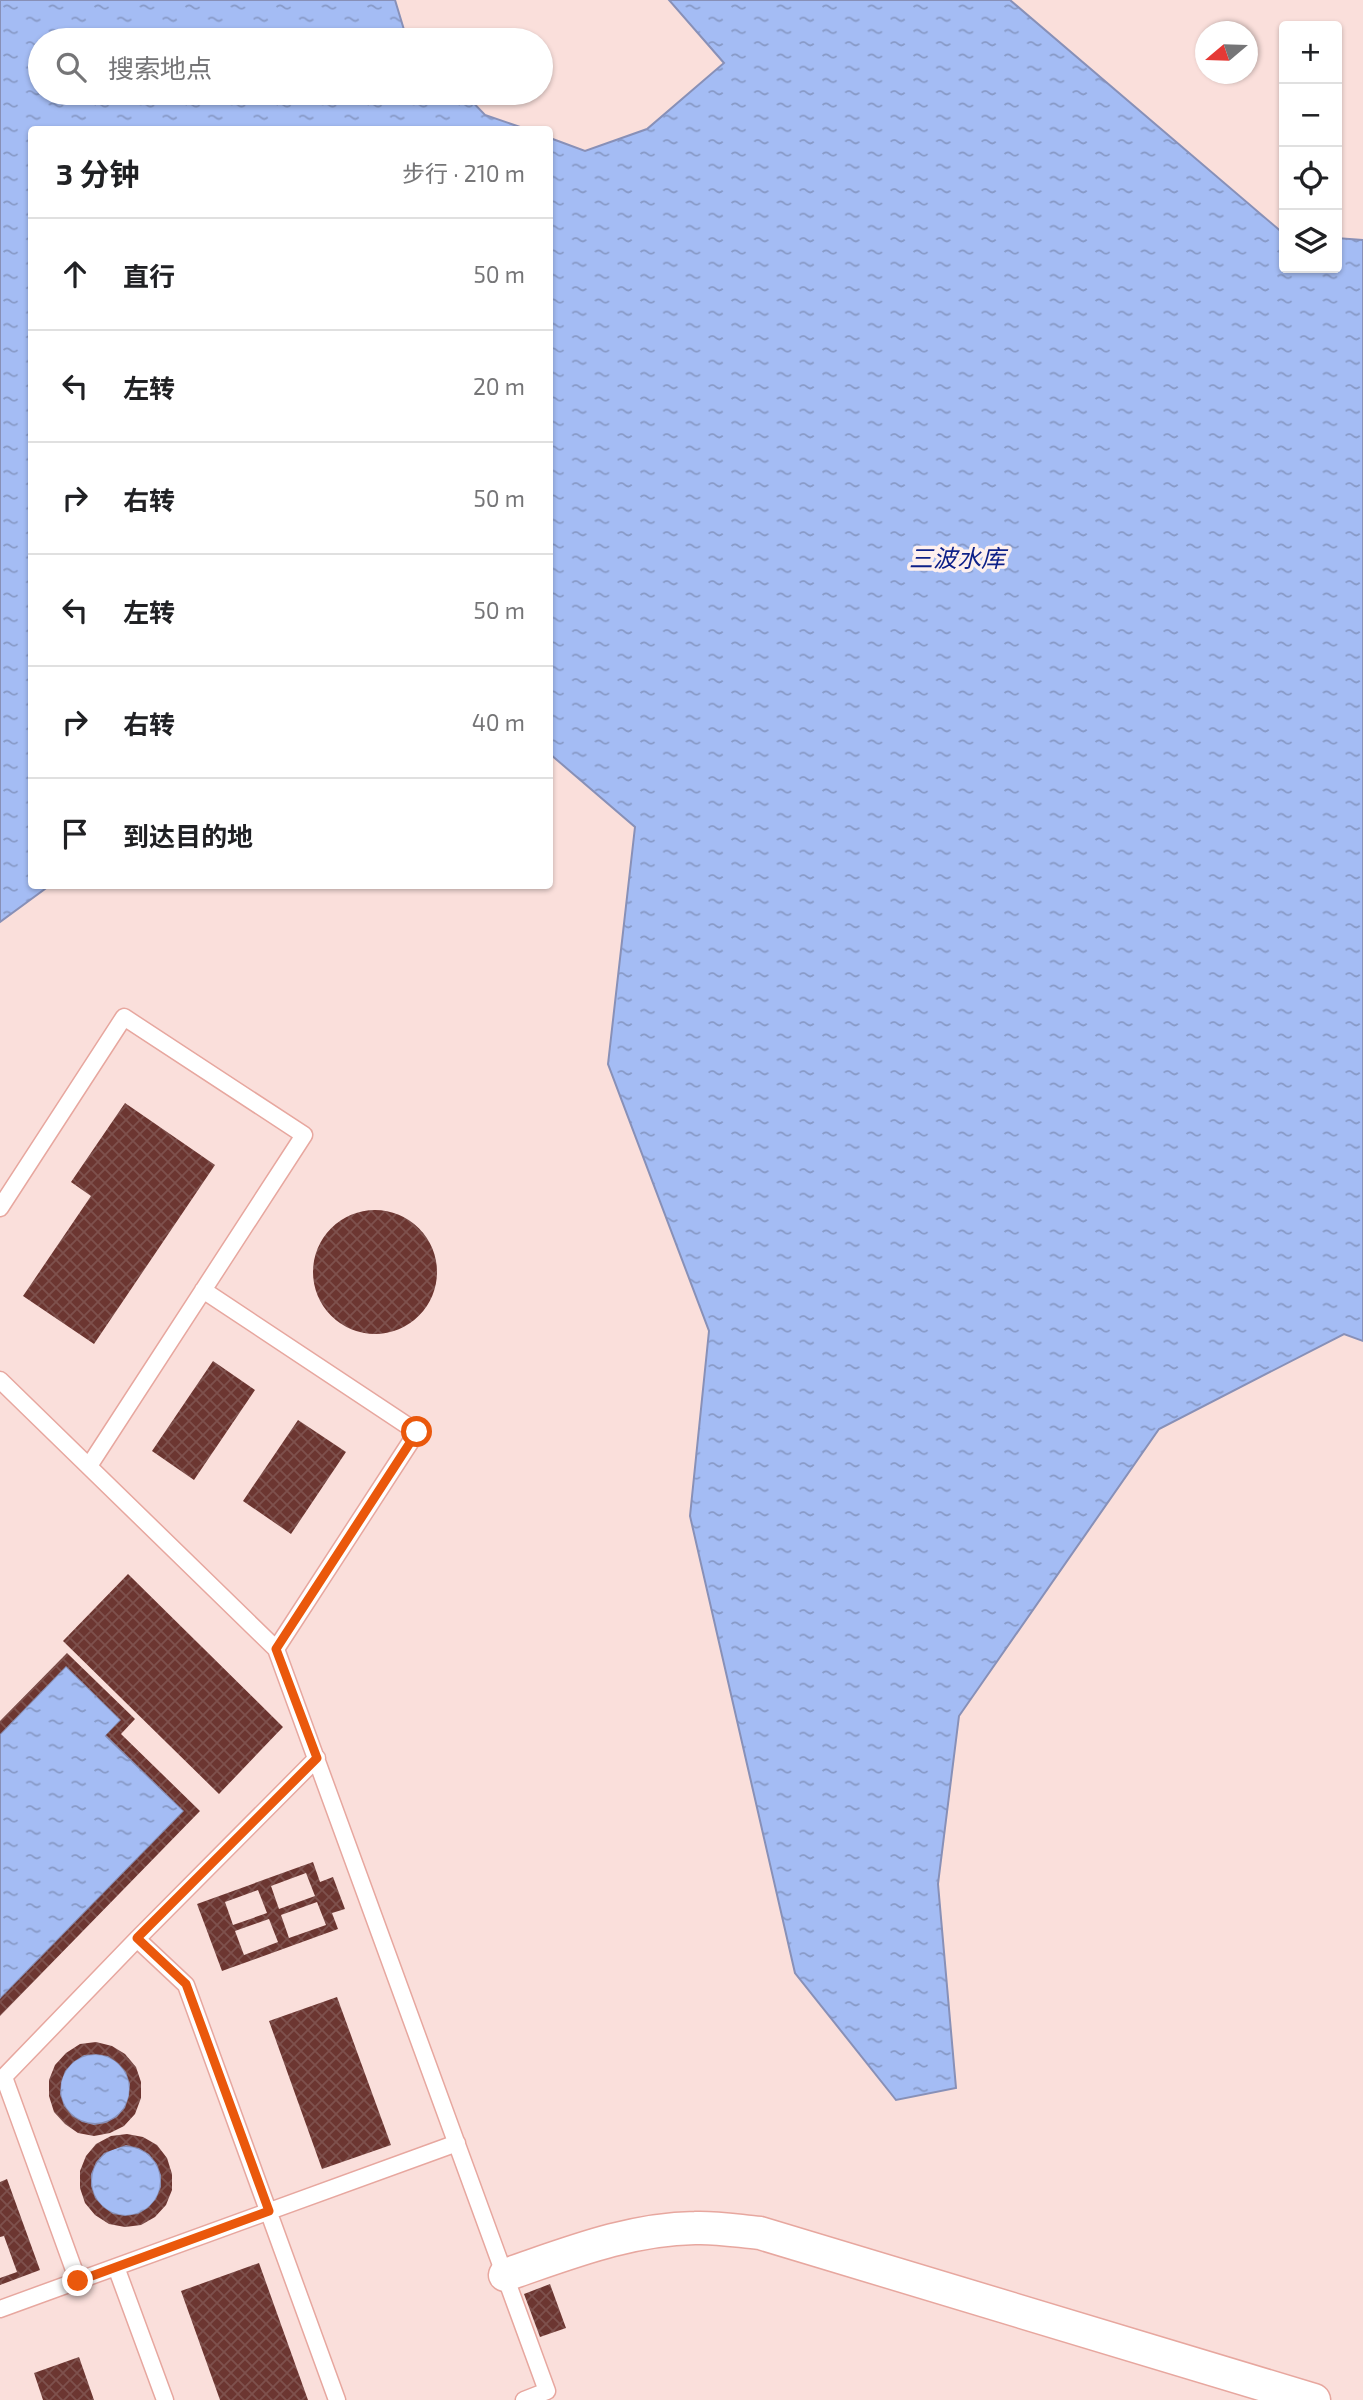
<!DOCTYPE html>
<html lang="zh">
<meta charset="utf-8">
<style>
:root{--surface:#fff;--page:#f2f2f2;--text:#202124;--muted:#757577;--line:#e0e0e0}
body{margin:0;font-family:"Exo 2","Noto Sans SC",sans-serif;background:var(--page);color:var(--text)}
.controls{position:absolute;right:21px;top:21px;display:grid;overflow:hidden;border-radius:7px;box-shadow:0 2px 5px #0004}
.controls button{width:63px;height:63px;display:grid;place-items:center;padding:0;border:0;border-bottom:2px solid var(--line);background:var(--surface);color:var(--text);font:35px sans-serif}
.compass{position:absolute;left:1195px;top:21px;width:63px;height:63px;border-radius:50%;background:var(--surface);box-shadow:0 2px 5px #0004;rotate:251deg}
.stop{position:absolute;width:21px;height:21px;margin:-16px;border:5px solid #ea580c;border-radius:50%;background:#fff}
.stop.end{background:#ea580c;border-color:#fff;box-shadow:0 2px 7px #0008}
.list{margin:0;padding:0;list-style:none}
h2{display:flex;justify-content:space-between;align-items:center;height:91px;margin:0;padding:0 28px;font-size:30px}
h2 small{font-size:23px;font-weight:400;color:var(--muted)}
.list li{display:grid;grid-template-columns:46px 1fr auto;gap:21px;align-items:center;box-sizing:border-box;height:112px;padding:0 28px;border-top:2px solid var(--line)}
.list b{display:block;font-size:26px;white-space:nowrap}
.list em{font-size:23px;font-style:normal;color:var(--muted)}
.icon{flex:none;width:38px;height:38px;fill:none;stroke:currentColor;stroke-width:2;stroke-linecap:round;stroke-linejoin:round}
.map{position:relative;flex:none;width:1363px;height:2400px;overflow:hidden}
.search{position:absolute;background:var(--surface);box-shadow:0 2px 5px #0004;left:28px;top:28px;width:525px;height:77px;display:flex;align-items:center;gap:18px;box-sizing:border-box;padding:0 24px;border-radius:38px;color:var(--muted);font-size:26px}
.panel{position:absolute;background:var(--surface);box-shadow:0 2px 5px #0004;left:28px;top:126px;width:525px;height:763px;border-radius:7px}
.map>svg:first-child{display:block}
.water{fill:url(#water-ripples);stroke:#8890b7;stroke-width:2}
.building{fill:url(#building-cross-hatch);fill-rule:evenodd}
.lines{fill:none;stroke-linecap:round;stroke-linejoin:round}
.service-casing{stroke:#e7a79f;stroke-width:19}
.minor-casing{stroke:#e7a79f;stroke-width:35}
.service{stroke:#fff;stroke-width:16}
.minor{stroke:#fff;stroke-width:32}
.route{stroke:#ea580c;stroke-width:9}
.labels{text-anchor:middle;dominant-baseline:central;stroke-width:7;stroke-linejoin:round;paint-order:stroke}
.water-label{font-size:24px;font-style:italic;fill:#0e2088;stroke:#fef0ee}
</style>
<div class="map">
<svg width="1363" height="2400" viewBox="0 0 1363 2400">
<defs>
<pattern id="water-ripples" width="26" height="14" patternUnits="userSpaceOnUse" patternTransform="scale(1.75)"><rect width="26" height="14" fill="#a4bcf4"/><path d="M2 4q2-2 4 0t4 0M15 11q2-2 4 0t4 0" fill="none" stroke="#8799c6"/></pattern>
<pattern id="building-cross-hatch" width="8" height="8" patternUnits="userSpaceOnUse" patternTransform="scale(1.75)"><rect width="8" height="8" fill="#6c3631"/><path d="M0 0l8 8M0 8l8-8" fill="none" stroke="#7e514d"/></pattern>
</defs>
<rect width="100%" height="100%" fill="#fadfdb"/>
<!-- water -->
<path class="water" d="M 0,0 L 395,0 L 405,33 L 412,40 L 40,40 L 40,93 L 464,93 L 485,115 L 526,129 L 32,130 L 32,886 L 49,886 L 0,922 Z
M 669,0 L 1010,0 L 1284,234 L 1284,268 L 1337,268 L 1337,238 L 1363,240 L 1363,1341 L 1344,1334 L 1159,1429 L 959,1716 L 938,1884 L 956,2088 L 896,2100 L 795,1973 L 690,1516 L 709,1331 L 608,1064 L 635,827 L 550,754 L 550,138 L 585,151 L 647,129 L 724,63 Z
M 66,1666 L 121,1720 L 106,1736 L 184,1811 L 0,1999 L 0,1734 Z
M60 2089a35 35 0 1 1 70 0a35 35 0 1 1-70 0Z
M91 2181a35 35 0 1 1 70 0a35 35 0 1 1-70 0Z"/>
<!-- building -->
<path class="building" d="M 125,1103 L 215,1165 L 94,1344 L 23,1296 L 91,1196 L 71,1182 Z
M313 1272a62 62 0 1 1 124 0a62 62 0 1 1-124 0Z
M 213,1361 L 255,1390 L 194,1480 L 152,1451 Z
M 298,1420 L 346,1452 L 291,1534 L 243,1501 Z
M 128,1574 L 283,1727 L 219,1794 L 63,1641 Z
M 67,1653 L 135,1719 L 121,1734 L 200,1811 L 0,2016 L 0,1999 L 184,1811 L 106,1735 L 121,1720 L 66,1666 L 0,1734 L 0,1721 Z
M 313,1862 L 320,1882 L 333,1877 L 345,1909 L 332,1913 L 338,1929 L 222,1971 L 197,1904 ZM 306,1873 L 315,1896 L 279,1909 L 271,1886 ZM 258,1890 L 267,1913 L 233,1925 L 225,1902 ZM 317,1902 L 326,1925 L 289,1938 L 281,1915 ZM 269,1919 L 278,1942 L 244,1955 L 235,1931 Z
M 337,1997 L 391,2145 L 322,2169 L 269,2021 Z
M 96,2042 L 112,2046 L 125,2054 L 136,2067 L 141,2082 L 141,2098 L 135,2114 L 124,2126 L 110,2133 L 94,2136 L 78,2133 L 65,2124 L 54,2112 L 49,2096 L 49,2080 L 55,2065 L 66,2053 L 80,2044 ZM 96,2054 L 108,2056 L 118,2063 L 126,2072 L 130,2084 L 129,2096 L 125,2108 L 117,2117 L 106,2123 L 94,2125 L 82,2122 L 72,2116 L 64,2106 L 60,2094 L 61,2082 L 65,2071 L 73,2062 L 84,2055 Z
M 127,2134 L 143,2137 L 157,2145 L 167,2158 L 172,2174 L 172,2190 L 166,2205 L 155,2217 L 141,2225 L 125,2227 L 109,2224 L 95,2215 L 85,2203 L 80,2188 L 80,2171 L 86,2156 L 96,2144 L 111,2136 ZM 126,2145 L 139,2148 L 149,2154 L 157,2164 L 161,2175 L 161,2187 L 156,2199 L 148,2208 L 138,2214 L 125,2216 L 113,2214 L 103,2207 L 95,2198 L 91,2186 L 91,2174 L 96,2162 L 104,2153 Z
M 7,2179 L 40,2270 L 0,2285 L 0,2278 L 17,2272 L 4,2236 L 0,2237 L 0,2182 Z
M 259,2263 L 308,2400 L 220,2400 L 181,2291 Z
M 550,2284 L 566,2328 L 540,2337 L 524,2294 Z
M 79,2357 L 94,2400 L 43,2400 L 34,2373 Z"/>
<g class="lines">
<!-- service casing -->
<g class="service-casing">
<path id="service" d="M 0,1208 L 124,1017 L 304,1135 L 89,1466
M 203,1290 L 417,1432 L 276,1649
M 0,1380 L 276,1649 L 547,2391 L 524,2400
M 137,1939 L 186,1985 L 337,2400
M 4,2077 L 78,2281
M 0,2081 L 137,1939 L 317,1758
M 116,2267 L 165,2400
M 0,2309 L 457,2143"/>
</g>
<!-- minor casing -->
<g class="minor-casing">
<path id="minor" d="M 505,2275 C 567,2254 628,2229 695,2228 C 716,2227 738,2231 760,2233 L 1314,2400"/>
</g>
<!-- service -->
<use href="#service" class="service"/>
<!-- minor -->
<use href="#minor" class="minor"/>
</g>
<g class="lines">
<!-- route -->
<path class="route" d="M 78,2281 L 269,2211 L 186,1984 L 137,1938 L 317,1758 L 276,1649 L 417,1432"/>
</g>
<g class="labels">
<!-- water labels -->
<g class="water-label">
<text x="957" y="557">三波水库</text>
</g>
</g>
</svg>
<div class="controls">
<button>+</button>
<button>−</button>
<button><svg class="icon" aria-label="locate" viewBox="0 0 24 24"><circle cx="12" cy="12" r="6"/><path d="M12 2v4M12 18v4M2 12h4M18 12h4"/></svg></button>
<button><svg class="icon" aria-label="layers" viewBox="0 0 24 24"><path d="M12 4l9 5-9 5-9-5zM3 14l9 5 9-5"/></svg></button>
</div>
<svg class="compass" viewBox="-18 -18 36 36"><path d="M0-13l5 13h-10z" fill="#e53935"/><path d="M0 13l5-13h-10z" fill="#757577"/></svg>
<div class="stop" style="left:417px;top:1432px"></div>
<div class="stop end" style="left:78px;top:2281px"></div>
<div class="search"><svg class="icon" aria-label="search" viewBox="0 0 24 24"><circle cx="10" cy="10" r="6"/><path d="M15 15l6 6"/></svg>搜索地点</div>
<section class="panel">
<h2>3 分钟<small>步行 · 210 m</small></h2>
<ul class="list">
<li><svg class="icon" aria-label="ahead" viewBox="0 0 24 24"><path d="M12 20V5M6 11l6-6 6 6"/></svg><div><b>直行</b></div><em>50 m</em></li>
<li><svg class="icon" aria-label="left" viewBox="0 0 24 24"><path d="M17 20v-9H6M10 6l-5 5 5 5"/></svg><div><b>左转</b></div><em>20 m</em></li>
<li><svg class="icon" aria-label="right" viewBox="0 0 24 24"><path d="M7 20v-9h11M14 6l5 5-5 5"/></svg><div><b>右转</b></div><em>50 m</em></li>
<li><svg class="icon" aria-label="left" viewBox="0 0 24 24"><path d="M17 20v-9H6M10 6l-5 5 5 5"/></svg><div><b>左转</b></div><em>50 m</em></li>
<li><svg class="icon" aria-label="right" viewBox="0 0 24 24"><path d="M7 20v-9h11M14 6l5 5-5 5"/></svg><div><b>右转</b></div><em>40 m</em></li>
<li><svg class="icon" aria-label="arrive" viewBox="0 0 24 24"><path d="M6 21V4h12l-3 4 3 4H6"/></svg><div><b>到达目的地</b></div></li>
</ul>
</section>
</div>
